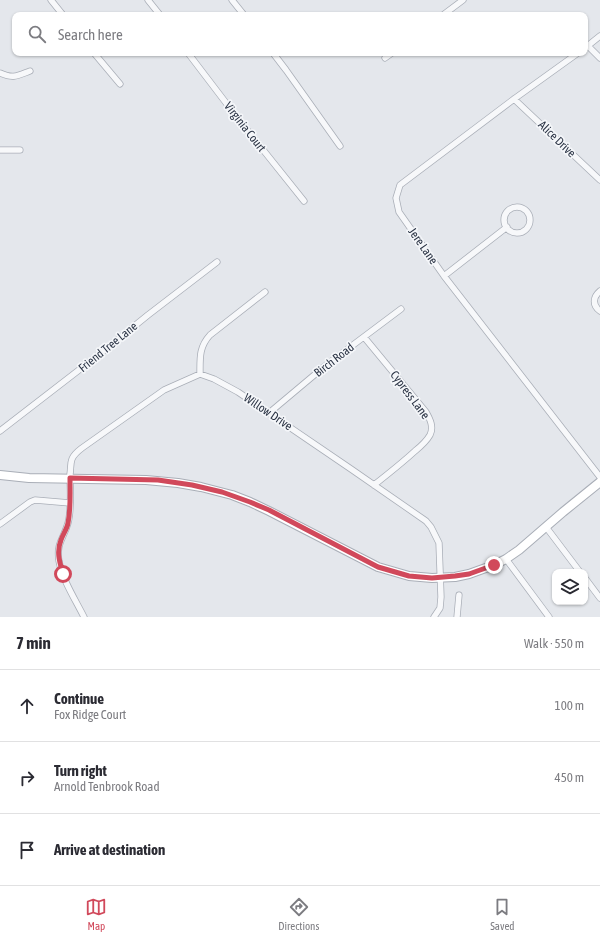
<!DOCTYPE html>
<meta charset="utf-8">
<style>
:root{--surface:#fff;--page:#f7f7f7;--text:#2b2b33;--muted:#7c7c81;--line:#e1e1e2;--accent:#d1495b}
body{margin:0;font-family:"Asap Condensed",sans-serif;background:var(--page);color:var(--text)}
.controls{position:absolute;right:12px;bottom:12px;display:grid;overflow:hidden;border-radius:8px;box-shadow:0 1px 3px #0004}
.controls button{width:36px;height:36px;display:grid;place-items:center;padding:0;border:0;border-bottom:1px solid var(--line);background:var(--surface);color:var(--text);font:20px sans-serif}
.stop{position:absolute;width:12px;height:12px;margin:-9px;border:3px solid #d1495b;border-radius:50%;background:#fff}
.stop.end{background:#d1495b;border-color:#fff;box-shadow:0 1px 4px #0008}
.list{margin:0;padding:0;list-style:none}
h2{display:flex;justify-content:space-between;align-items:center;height:52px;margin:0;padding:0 16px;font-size:17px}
h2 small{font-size:13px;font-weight:400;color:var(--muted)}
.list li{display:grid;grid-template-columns:26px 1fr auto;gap:12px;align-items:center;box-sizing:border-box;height:72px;padding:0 16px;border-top:1px solid var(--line)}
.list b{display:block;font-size:15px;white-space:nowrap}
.list p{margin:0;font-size:13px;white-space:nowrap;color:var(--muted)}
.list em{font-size:13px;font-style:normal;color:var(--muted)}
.icon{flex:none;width:22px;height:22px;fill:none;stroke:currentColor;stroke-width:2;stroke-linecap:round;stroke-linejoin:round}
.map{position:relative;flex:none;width:600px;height:617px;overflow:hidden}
.search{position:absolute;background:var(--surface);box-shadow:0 1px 3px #0004;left:12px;right:12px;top:12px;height:44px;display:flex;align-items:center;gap:10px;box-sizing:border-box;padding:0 14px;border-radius:8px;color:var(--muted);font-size:15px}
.sheet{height:268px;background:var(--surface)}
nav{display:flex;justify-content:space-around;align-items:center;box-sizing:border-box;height:56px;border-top:1px solid var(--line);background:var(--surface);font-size:11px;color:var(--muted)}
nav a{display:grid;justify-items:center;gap:2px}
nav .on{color:var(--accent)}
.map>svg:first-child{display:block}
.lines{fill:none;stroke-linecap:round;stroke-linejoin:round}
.street-casing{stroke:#a9aeb7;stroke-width:7}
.secondary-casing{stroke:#a9aeb7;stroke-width:10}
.street{stroke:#f7f8fa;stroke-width:5.5}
.secondary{stroke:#fff;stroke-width:8}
.route{stroke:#d1495b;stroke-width:5}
.labels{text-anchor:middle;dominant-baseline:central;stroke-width:3.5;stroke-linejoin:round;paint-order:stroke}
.street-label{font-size:12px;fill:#2b3445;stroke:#f4f6f9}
</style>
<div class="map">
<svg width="600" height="617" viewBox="0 0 600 617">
<rect width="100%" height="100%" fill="#e4e7ec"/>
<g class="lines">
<!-- street casing -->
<g class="street-casing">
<path id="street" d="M 51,0 L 63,15
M 148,0 L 160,15
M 232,0 L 244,15
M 443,15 L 463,0
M 588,46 L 600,58
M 585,48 L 600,36
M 94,53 L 120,84
M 188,53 L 236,116 L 304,201
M 273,53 L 286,70 L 340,146
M 578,53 L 514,99 L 400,185 L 396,198 L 399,212 L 444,276 L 600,477
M 385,58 L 392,53
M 0,73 C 13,79 17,76 30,71
M 514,99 L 600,180
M 0,150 L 20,150
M504 220a13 13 0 1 1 26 0a13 13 0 1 1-26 0Z
M 444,276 L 507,227
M 600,291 C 593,297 592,305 600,311
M 364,337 L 426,412 C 430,419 434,427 430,435 C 426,442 420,447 415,451 C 402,463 388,474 374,485
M 200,374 C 200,358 199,347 210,335 L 265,292
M 269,413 L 325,366 L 401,309
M 0,431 L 101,353 L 148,315 L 217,262
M 0,524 L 30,502 L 35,500 L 70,503
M 546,527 L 580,572
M 506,559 L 549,617
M 585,578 L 600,598
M 84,617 C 75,599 63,581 59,561 C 56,543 64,538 68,523 C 72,508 70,490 70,474 C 71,469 70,464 72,459 C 74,454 78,451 82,448 L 164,390 L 200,374 L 214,379 L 238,392 L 351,469 L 426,521 L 431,527 L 439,543 L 441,597 L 440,608 L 434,617
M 457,617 L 459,595"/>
</g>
<!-- secondary casing -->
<g class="secondary-casing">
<path id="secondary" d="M 0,475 L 29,478 L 146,480 L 178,483 L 201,487 L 232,495 L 250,502 L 269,511 L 378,567 L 409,576 L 432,578 L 455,577 L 469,574 L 494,565 L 506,559 L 519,550 L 563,512 L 600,482"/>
</g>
<!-- street -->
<use href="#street" class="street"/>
<!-- secondary -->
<use href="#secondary" class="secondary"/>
</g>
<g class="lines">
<!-- route -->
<path class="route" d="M 63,574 C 60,563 56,552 61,540 C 63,534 67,529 68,523 C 71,508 70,493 70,478 L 158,480 L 192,485 L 222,492 L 250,502 L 269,510 L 378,567 L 409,576 L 432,578 L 455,576 L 469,574 L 494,565"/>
</g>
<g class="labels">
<!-- street labels -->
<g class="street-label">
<text transform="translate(245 127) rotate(52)">Virginia Court</text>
<text transform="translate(557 139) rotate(44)">Alice Drive</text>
<text transform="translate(423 246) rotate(55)">Jere Lane</text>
<text transform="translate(108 347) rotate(-39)">Friend Tree Lane</text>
<text transform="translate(334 360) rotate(-38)">Birch Road</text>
<text transform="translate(410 395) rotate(53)">Cypress Lane</text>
<text transform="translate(268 412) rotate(34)">Willow Drive</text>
</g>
</g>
</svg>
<div class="controls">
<button><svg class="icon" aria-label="layers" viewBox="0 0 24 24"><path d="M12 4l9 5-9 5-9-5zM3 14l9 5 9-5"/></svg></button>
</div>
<div class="stop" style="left:63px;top:574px"></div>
<div class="stop end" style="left:494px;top:565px"></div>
<div class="search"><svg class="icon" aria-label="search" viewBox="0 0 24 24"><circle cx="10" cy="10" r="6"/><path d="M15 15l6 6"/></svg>Search here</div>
</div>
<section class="sheet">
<h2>7 min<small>Walk · 550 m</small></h2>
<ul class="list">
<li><svg class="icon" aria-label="ahead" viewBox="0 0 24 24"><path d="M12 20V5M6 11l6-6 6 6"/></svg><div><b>Continue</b><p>Fox Ridge Court</p></div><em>100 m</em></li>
<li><svg class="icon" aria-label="right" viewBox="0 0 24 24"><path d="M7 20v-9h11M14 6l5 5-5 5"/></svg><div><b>Turn right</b><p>Arnold Tenbrook Road</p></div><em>450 m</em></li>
<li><svg class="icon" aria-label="arrive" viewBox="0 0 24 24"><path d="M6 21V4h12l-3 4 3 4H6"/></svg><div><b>Arrive at destination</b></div></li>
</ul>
</section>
<nav>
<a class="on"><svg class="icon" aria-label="map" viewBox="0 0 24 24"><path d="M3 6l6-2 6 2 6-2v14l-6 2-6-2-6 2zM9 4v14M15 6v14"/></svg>Map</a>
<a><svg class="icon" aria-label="directions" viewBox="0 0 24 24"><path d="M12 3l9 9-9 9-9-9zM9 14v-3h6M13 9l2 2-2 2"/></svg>Directions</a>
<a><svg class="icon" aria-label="saved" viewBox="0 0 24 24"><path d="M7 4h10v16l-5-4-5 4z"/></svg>Saved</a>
</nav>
